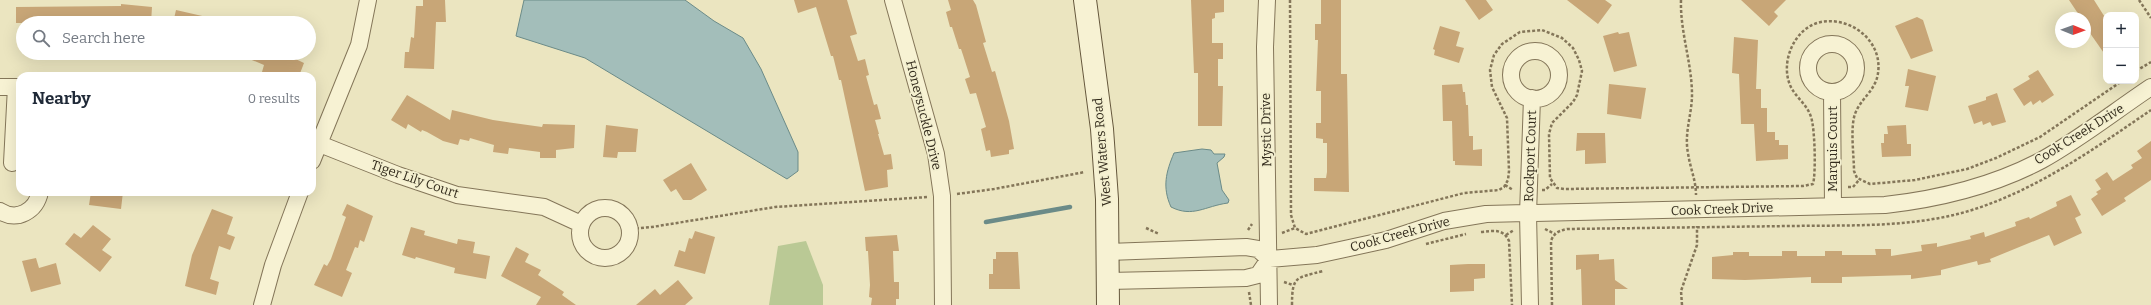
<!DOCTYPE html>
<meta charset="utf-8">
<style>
:root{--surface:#fff;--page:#f2f2f3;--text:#1f2937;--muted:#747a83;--line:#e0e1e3}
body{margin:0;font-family:Bitter,serif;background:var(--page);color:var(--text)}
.controls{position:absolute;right:12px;top:12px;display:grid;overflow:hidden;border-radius:8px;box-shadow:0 4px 16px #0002}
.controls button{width:36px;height:36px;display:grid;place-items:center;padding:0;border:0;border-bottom:1px solid var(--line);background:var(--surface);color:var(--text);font:20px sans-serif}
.compass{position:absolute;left:2055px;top:12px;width:36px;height:36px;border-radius:50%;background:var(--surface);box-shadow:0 4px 16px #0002;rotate:91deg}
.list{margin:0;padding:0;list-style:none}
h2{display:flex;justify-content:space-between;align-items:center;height:52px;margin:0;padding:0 16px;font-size:17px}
h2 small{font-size:13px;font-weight:400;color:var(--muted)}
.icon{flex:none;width:22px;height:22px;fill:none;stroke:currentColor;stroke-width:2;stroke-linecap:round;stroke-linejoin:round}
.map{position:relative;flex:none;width:2151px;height:305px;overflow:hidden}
.search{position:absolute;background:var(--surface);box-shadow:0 4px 16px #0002;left:16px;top:16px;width:300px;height:44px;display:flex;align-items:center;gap:10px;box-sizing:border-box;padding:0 14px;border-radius:22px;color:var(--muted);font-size:15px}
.panel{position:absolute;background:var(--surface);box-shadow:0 4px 16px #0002;left:16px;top:72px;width:300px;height:124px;border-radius:12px}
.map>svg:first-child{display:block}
.green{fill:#bac995}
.water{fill:#a3beba;stroke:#6b8b88}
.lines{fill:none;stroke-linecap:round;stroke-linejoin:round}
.stream{stroke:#6b8b88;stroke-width:4.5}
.building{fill:#c8a677}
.street-casing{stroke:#847659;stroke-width:18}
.secondary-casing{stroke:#65573c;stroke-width:24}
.path{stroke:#847659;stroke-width:2.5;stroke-dasharray:3 2;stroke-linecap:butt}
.street{stroke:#f7f2d3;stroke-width:16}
.secondary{stroke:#f7f2d3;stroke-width:22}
.labels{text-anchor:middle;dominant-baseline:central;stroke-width:3.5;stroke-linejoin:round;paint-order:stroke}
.street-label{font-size:13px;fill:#342c1d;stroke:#f3efcf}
</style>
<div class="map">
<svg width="2151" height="305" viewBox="0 0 2151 305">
<rect width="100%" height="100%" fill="#ebe5c0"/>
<!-- green -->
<path class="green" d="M 806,241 L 823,285 L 823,305 L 769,305 L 778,246 Z"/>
<!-- water -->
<path class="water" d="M 524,0 L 685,0 L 714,21 L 743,38 L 761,69 L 798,152 L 798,171 L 787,179 L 585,58 L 516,36 Z
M 1202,149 L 1211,150 L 1214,154 L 1225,154 L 1224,157 L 1217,163 L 1222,190 L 1229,200 L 1228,203 C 1205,206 1193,218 1171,207 C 1162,187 1166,172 1174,153 Z"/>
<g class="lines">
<!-- stream -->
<path class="stream" d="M 986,222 L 1070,207"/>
</g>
<!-- building -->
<path class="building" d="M 423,0 L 445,0 L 446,22 L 436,22 L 434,69 L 404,68 L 405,52 L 409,52 L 411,37 L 414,38 L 416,6 L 423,6 Z
M 794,0 L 847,0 L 857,34 L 850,36 L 858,61 L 865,59 L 869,75 L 866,76 L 874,105 L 877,104 L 881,119 L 875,120 L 879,134 L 878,134 L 884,155 L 891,154 L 893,169 L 887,170 L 888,187 L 865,191 L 841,80 L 839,80 L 833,56 L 831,56 L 816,7 L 798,13 Z
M 948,0 L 973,0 L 976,5 L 986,42 L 983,43 L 992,72 L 995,71 L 1009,121 L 1014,149 L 1009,150 L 1009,154 L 991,157 L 990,150 L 986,151 L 981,129 L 986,127 L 976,93 L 970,94 L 965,79 L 970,77 L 963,55 L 961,49 L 959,49 L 952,27 L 950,27 L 946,12 L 951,10 Z
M 1191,0 L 1224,0 L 1224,12 L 1215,13 L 1215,18 L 1212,19 L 1212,43 L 1223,43 L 1223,59 L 1218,59 L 1218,86 L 1223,86 L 1222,126 L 1198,126 L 1198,73 L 1194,73 Z
M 1321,0 L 1341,0 L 1341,74 L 1347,74 L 1349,192 L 1314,191 L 1314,178 L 1326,178 L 1327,172 L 1327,143 L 1323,143 L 1323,139 L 1316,138 L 1316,123 L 1321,123 L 1321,91 L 1316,91 L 1318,40 L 1315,40 L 1315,24 L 1321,24 Z
M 1465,0 L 1486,0 L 1493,10 L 1479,20 Z
M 1567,0 L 1605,0 L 1612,5 L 1598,24 Z
M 1741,0 L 1786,0 L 1774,12 L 1778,16 L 1769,26 Z
M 2069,0 L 2094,0 L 2106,19 L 2106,56 L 2085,26 L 2085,18 L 2081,18 Z
M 121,4 L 152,7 L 151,23 L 16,23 L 16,7 L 121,6 Z
M 176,10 L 211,18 L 210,23 L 173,23 Z
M 1917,17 L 1923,20 L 1933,51 L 1911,59 L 1895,26 Z
M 1440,26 L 1460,32 L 1456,46 L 1464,48 L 1459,63 L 1434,55 L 1435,50 L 1433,49 Z
M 1618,32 L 1619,34 L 1629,32 L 1637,66 L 1614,72 L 1603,36 Z
M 1734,37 L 1758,40 L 1756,89 L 1761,89 L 1761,108 L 1767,108 L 1767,132 L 1775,132 L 1775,140 L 1779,140 L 1779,145 L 1788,145 L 1788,159 L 1756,161 L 1754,124 L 1741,124 L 1739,74 L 1732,73 Z
M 235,53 L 283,53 L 304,63 L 299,76 L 272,76 L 262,72 L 264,65 Z
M 1908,69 L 1936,76 L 1928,111 L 1905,107 L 1909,86 L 1905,86 Z
M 2038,70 L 2054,95 L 2042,103 L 2040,100 L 2033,105 L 2031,101 L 2024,106 L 2013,89 L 2030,79 L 2028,76 Z
M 1462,84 L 1463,92 L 1465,92 L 1466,105 L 1468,105 L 1469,136 L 1473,136 L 1473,150 L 1482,149 L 1482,166 L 1455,165 L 1455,161 L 1453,161 L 1452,121 L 1443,121 L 1442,85 Z
M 1609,84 L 1646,88 L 1641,119 L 1607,114 Z
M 1997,93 L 2006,122 L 1992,126 L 1990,122 L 1983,125 L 1982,121 L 1974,124 L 1968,106 L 1986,100 L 1986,97 Z
M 407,95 L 450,120 L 452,110 L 493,120 L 542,127 L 543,124 L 575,125 L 574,148 L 556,150 L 556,158 L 540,158 L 540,152 L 509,148 L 508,154 L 493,152 L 494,145 L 470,138 L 469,141 L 460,139 L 458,145 L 443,141 L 427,132 L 422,130 L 421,132 L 408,124 L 406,129 L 391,120 Z
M 606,125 L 638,129 L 636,152 L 618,152 L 617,158 L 603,157 Z
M 1906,125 L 1907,144 L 1911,144 L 1911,156 L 1882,157 L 1881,143 L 1884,143 L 1884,134 L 1888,134 L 1887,126 Z
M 1577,133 L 1605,133 L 1606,163 L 1585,164 L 1585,150 L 1576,151 Z
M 2151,141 L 2151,180 L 2124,198 L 2126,201 L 2102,216 L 2091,199 L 2098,194 L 2096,192 L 2101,189 L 2095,180 L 2107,172 L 2113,181 L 2133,168 L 2131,165 L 2142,158 L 2137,151 Z
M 691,163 L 707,190 L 691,200 L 683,200 L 676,189 L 671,192 L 663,180 Z
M 91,192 L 123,192 L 121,209 L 89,205 Z
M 2071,195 L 2081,215 L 2075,218 L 2082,233 L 2054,246 L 2049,235 L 1990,259 L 1991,262 L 1978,265 L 1977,261 L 1941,270 L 1941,275 L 1911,279 L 1911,275 L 1842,277 L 1842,283 L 1811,283 L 1811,277 L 1745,280 L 1712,279 L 1712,257 L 1733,255 L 1733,252 L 1749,252 L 1749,256 L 1782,256 L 1782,251 L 1797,251 L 1797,256 L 1825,256 L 1825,251 L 1842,251 L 1842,255 L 1876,255 L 1875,249 L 1891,249 L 1891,256 L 1922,251 L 1921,245 L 1937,243 L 1937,247 L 1971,239 L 1970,236 L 1984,232 L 1985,237 L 2016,226 L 2015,222 L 2029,217 L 2030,219 L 2057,206 L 2056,202 Z
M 347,204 L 373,216 L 364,242 L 360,240 L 358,248 L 355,247 L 346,270 L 352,273 L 342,297 L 314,285 L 324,264 L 327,266 L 331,259 L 346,217 L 342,215 Z
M 212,209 L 233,217 L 227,234 L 235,237 L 230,250 L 219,246 L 210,279 L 219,282 L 216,295 L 185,286 L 192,255 Z
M 93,225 L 111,239 L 102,250 L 112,257 L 100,272 L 65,244 L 74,233 L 81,238 Z
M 411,227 L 425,231 L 424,235 L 457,244 L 458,239 L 475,242 L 473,253 L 490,256 L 486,279 L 454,273 L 455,268 L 416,257 L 415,259 L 402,255 Z
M 695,231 L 715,237 L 705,274 L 674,266 L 679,250 L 685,252 L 689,238 L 692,239 Z
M 897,235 L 899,251 L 893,251 L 894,282 L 899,282 L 899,299 L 896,299 L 896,305 L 871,305 L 872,298 L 869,297 L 870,285 L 868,251 L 866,251 L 865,237 Z
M 516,247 L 529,254 L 525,262 L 541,270 L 538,275 L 564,292 L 562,295 L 576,305 L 536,305 L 541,297 L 501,276 Z
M 996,252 L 1018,252 L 1020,289 L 989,289 L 989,274 L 993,274 L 993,259 L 996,259 Z
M 1599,254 L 1599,260 L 1614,259 L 1615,280 L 1628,289 L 1615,289 L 1615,305 L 1582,305 L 1581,269 L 1576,270 L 1576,255 Z
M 36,258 L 39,268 L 56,263 L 61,284 L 31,292 L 22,261 Z
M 1468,264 L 1485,264 L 1485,278 L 1474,279 L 1474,291 L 1450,292 L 1450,265 Z
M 678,280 L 693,298 L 685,305 L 636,305 L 655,289 L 660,295 Z"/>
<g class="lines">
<!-- street casing -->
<g class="street-casing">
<path id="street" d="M 893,0 L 936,154 L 942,196 L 943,305
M 1267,0 L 1265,47 L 1269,305
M1808 68a24 24 0 1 1 48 0a24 24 0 1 1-48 0Z
M1511 75a24 24 0 1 1 48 0a24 24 0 1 1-48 0Z
M 0,87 L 20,87
M 1832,92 L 1833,206
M 312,141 L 398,175 L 457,195 L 544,207 L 581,224
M 312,161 L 359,45 L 368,0
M 12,163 L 16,87
M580 233a25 25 0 1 1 50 0a25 25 0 1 1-50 0Z
M 0,211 C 17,222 36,211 40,192
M 1108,252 L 1246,247 L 1258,249 L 1269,259 L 1317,255 L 1386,240 L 1444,221 L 1486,214 L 1885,205 C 1938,199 1995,185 2042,160 C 2080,139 2115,111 2151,87
M 1108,281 L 1246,278 L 1258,275 L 1269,259
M 262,305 L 273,265 L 300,192
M 1530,305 L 1528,214 L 1532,98"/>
</g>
<!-- secondary casing -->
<g class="secondary-casing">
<path id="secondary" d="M 1085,0 L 1102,129 L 1107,199 L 1108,305"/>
</g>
<!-- path -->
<path class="path" d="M 1290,0 L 1291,215 L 1295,228 L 1306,234 L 1464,193 L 1499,190 L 1504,187 L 1508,180 L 1509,171 L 1507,118 L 1492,87 L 1490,70 L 1494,55 L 1502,44 L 1520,32 L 1542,30 L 1562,38 L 1573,48 L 1579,60 L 1582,71 L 1577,95 L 1573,102 L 1552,123 L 1549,134 L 1550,178 L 1557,188 L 1564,189 L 1803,186 L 1813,184 C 1816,174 1815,128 1811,117 C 1807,104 1795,97 1790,85 C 1780,61 1795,27 1821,22 C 1853,16 1886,44 1877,78 C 1873,92 1860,100 1855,114 C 1850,128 1854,156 1854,171 L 1857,178 L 1870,184 L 1915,180 L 1967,169 L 1996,158 L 2040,137 L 2122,81
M 1681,0 C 1680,32 1692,63 1692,95 C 1692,114 1684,133 1688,153 C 1690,168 1696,180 1696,195
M 2139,0 L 2151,18
M 2136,71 L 2151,62
M 1505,185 L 1513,190
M 1848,187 L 1853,187 L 1859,180
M 1542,190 L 1545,190 L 1552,184
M 957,194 L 994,189 L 1085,172
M 1146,228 L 1159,234
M 631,229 L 652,227 L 775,207 L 928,197
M 1545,229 L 1555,234
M 1248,230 L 1252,224
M 1481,232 C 1493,231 1503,228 1509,241 L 1512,305
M 1282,233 L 1295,228
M 1506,235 L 1514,230
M 1426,244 L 1466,234
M 1284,282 L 1293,285
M 1249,292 L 1251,305
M 1292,305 C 1292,276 1296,278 1323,271
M 1552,305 L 1551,241 C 1554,233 1558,231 1567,229 C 1642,228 1716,227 1791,226 C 1851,225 1914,228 1972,210 C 2038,189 2094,149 2151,110
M 1682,305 L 1681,291 L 1697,245 L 1697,226"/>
<!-- street -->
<use href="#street" class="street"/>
<!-- secondary -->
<use href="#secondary" class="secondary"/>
</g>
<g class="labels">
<!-- street labels -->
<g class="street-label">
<text transform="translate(924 115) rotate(76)">Honeysuckle Drive</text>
<text transform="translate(1266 130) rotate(-91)">Mystic Drive</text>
<text transform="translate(2079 134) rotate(-32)">Cook Creek Drive</text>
<text transform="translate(1832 149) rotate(-90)">Marquis Court</text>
<text transform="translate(1102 152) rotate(-95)">West Waters Road</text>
<text transform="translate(1530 156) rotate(-88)">Rockport Court</text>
<text transform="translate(415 179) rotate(19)">Tiger Lily Court</text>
<text transform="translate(1722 209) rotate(-2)">Cook Creek Drive</text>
<text transform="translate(1400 234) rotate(-15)">Cook Creek Drive</text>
</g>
</g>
</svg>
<div class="controls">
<button>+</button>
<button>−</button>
</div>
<svg class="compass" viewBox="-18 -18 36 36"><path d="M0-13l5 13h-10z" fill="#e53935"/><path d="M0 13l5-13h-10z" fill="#747a83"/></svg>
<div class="search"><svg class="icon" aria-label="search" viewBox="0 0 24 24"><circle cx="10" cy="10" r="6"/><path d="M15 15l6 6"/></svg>Search here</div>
<section class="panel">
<h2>Nearby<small>0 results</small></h2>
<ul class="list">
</ul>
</section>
</div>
